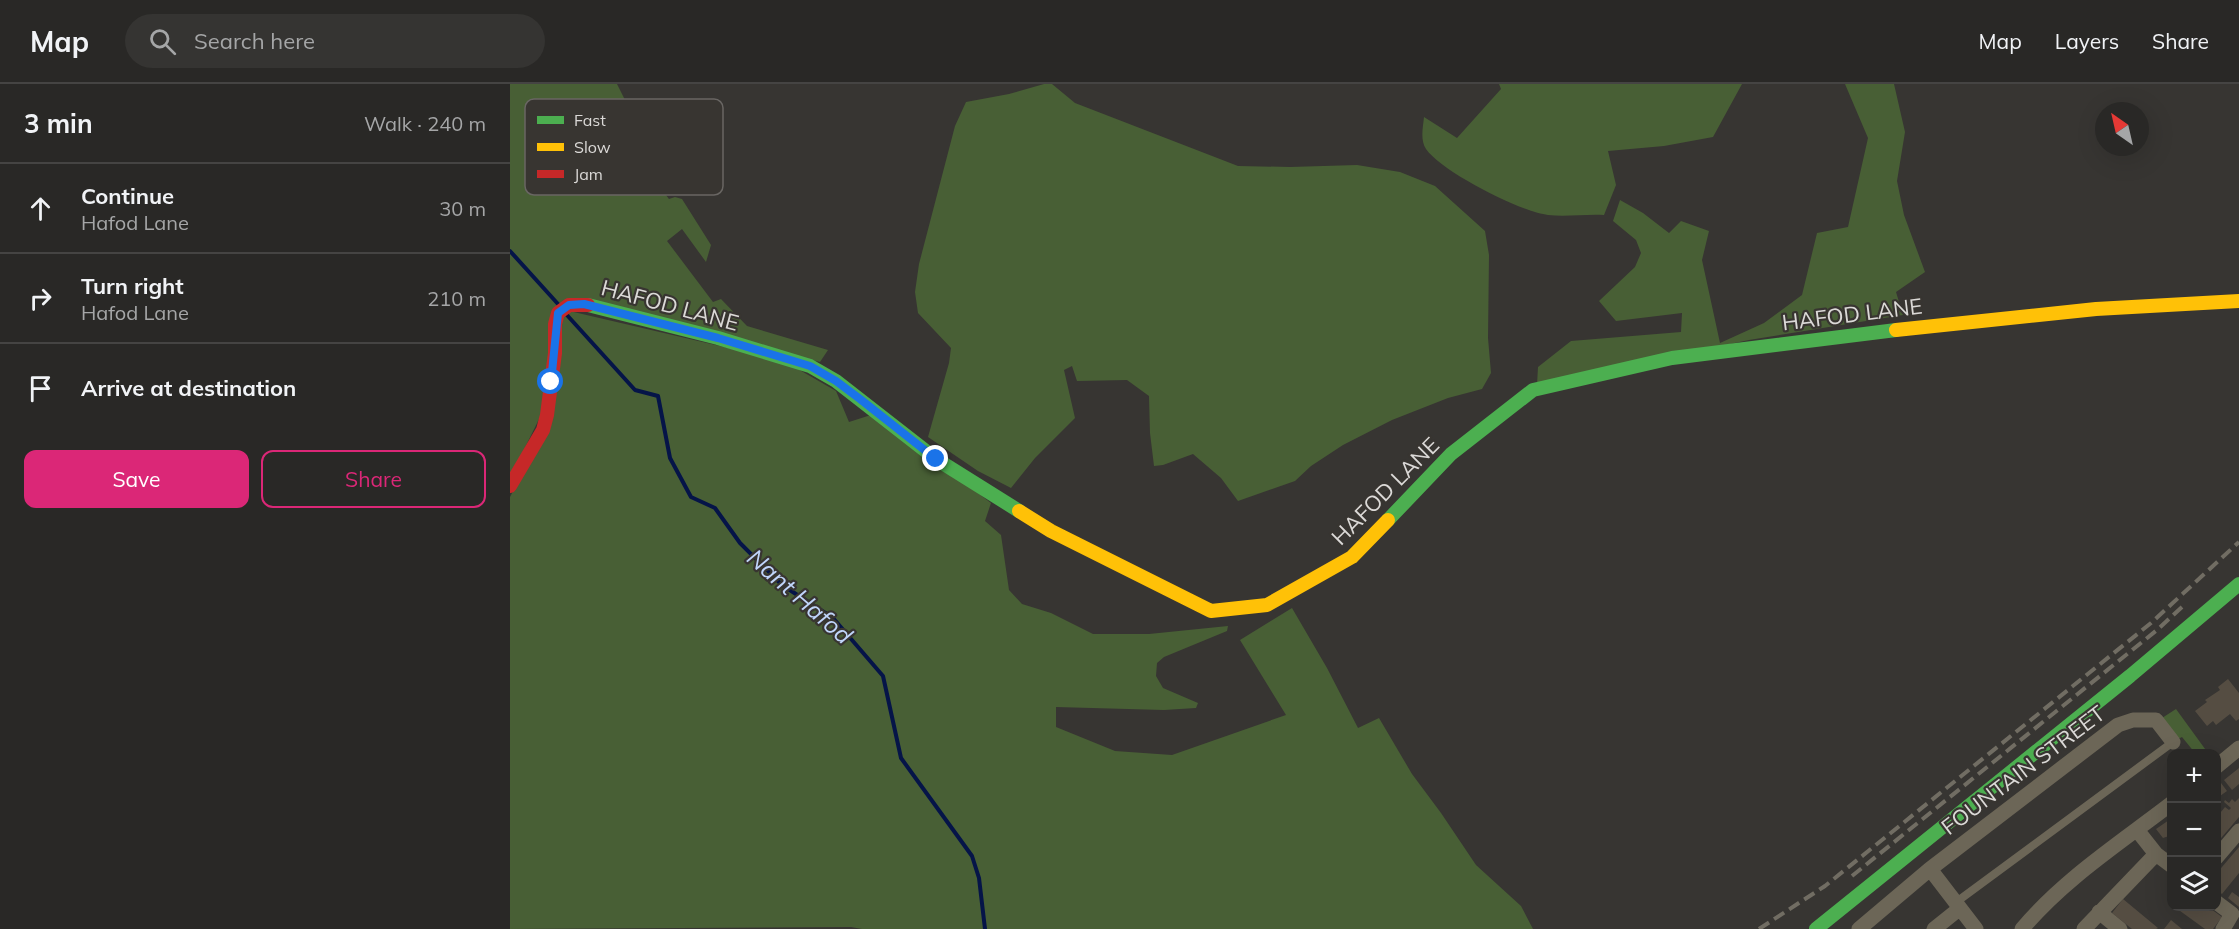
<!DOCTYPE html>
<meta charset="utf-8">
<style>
:root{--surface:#292826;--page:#353432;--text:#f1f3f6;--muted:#a5a6a7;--line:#454443;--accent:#db2777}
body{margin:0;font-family:Mulish,sans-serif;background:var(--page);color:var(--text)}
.controls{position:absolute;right:18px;bottom:18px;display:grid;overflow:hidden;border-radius:12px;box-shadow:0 6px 24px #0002}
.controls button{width:54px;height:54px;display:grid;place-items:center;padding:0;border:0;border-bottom:2px solid var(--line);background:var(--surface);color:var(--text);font:30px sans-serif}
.compass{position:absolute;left:1585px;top:18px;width:54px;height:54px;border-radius:50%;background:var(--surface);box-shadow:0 6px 24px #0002;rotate:326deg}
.stop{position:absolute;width:18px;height:18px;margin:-14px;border:4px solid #1a73e8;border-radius:50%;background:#fff}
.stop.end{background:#1a73e8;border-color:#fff;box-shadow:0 2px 6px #0008}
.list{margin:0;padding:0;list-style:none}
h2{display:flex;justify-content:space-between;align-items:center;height:78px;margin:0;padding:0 24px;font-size:26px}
h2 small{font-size:20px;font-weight:400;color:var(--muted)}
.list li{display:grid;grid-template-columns:39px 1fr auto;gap:18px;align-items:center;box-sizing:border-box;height:90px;padding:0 24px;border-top:2px solid var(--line)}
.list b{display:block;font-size:22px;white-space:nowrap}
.list p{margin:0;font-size:20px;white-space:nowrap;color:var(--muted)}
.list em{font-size:20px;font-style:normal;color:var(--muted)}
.actions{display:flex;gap:12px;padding:18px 24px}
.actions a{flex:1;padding:14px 0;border:2px solid var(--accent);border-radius:12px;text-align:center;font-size:21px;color:var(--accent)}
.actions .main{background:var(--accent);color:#fff}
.icon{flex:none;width:33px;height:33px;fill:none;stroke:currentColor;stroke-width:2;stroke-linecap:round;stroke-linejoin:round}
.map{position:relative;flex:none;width:1729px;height:845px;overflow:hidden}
header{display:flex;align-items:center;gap:36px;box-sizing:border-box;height:84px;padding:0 30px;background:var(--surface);border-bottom:2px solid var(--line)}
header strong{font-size:28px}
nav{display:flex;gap:33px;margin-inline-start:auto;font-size:21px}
.search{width:420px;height:54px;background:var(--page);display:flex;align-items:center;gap:15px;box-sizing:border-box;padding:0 21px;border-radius:33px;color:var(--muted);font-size:22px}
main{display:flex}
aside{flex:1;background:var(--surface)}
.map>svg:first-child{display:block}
.green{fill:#485f35}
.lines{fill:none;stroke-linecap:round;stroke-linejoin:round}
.stream{stroke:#051448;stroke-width:4}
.building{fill:#554d42}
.lane{stroke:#6c6657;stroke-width:8}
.street{stroke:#6c6657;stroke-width:15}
.fast{stroke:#4caf50;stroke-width:14}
.slow{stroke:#ffc107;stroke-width:14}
.jam{stroke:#c62828;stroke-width:14}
.rail{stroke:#716d63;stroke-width:4;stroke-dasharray:12 6;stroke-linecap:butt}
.route{stroke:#1a73e8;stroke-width:8}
.labels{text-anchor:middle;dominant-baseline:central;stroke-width:4.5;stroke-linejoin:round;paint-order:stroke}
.street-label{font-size:22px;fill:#dbd9d7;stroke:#383531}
.water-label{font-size:24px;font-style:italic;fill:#c0d5fa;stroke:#383531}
.key{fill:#383531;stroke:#696663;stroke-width:1.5}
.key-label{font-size:16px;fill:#dbd9d7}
</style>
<header>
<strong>Map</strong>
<div class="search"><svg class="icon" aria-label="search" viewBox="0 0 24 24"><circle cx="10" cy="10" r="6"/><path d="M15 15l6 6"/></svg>Search here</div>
<nav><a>Map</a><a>Layers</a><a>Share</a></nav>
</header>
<main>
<aside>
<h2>3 min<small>Walk · 240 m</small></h2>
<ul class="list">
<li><svg class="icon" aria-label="ahead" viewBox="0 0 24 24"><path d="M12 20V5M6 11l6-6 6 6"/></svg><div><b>Continue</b><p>Hafod Lane</p></div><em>30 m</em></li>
<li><svg class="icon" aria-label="right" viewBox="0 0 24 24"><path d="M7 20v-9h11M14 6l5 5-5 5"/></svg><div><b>Turn right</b><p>Hafod Lane</p></div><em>210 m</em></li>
<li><svg class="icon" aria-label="arrive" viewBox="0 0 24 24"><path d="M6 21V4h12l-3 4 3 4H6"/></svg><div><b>Arrive at destination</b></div></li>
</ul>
<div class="actions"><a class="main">Save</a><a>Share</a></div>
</aside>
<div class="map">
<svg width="1729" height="845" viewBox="0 0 1729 845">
<rect width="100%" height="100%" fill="#373532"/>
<!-- green -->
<path class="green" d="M 0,0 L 107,0 L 133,52 L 164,103 L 156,101 L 152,106 L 159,115 L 165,113 L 172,115 L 201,161 L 196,178 L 172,145 L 157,157 L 203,218 L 211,215 L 237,242 L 318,266 L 310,278 L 58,218 L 34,325 L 0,394 Z
M 534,0 L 542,0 L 565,19 L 728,82 L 780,83 L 847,81 L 890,88 L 925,102 L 975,147 L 979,171 L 978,254 L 981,289 L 972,305 L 938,314 L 882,336 L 833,361 L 801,382 L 785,397 L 728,417 L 711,394 L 683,370 L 653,381 L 644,382 L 640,349 L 639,312 L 617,296 L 567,297 L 562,282 L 554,286 L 565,334 L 525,374 L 501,404 L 468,387 L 418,353 L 439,279 L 441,264 L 408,229 L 405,208 L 409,180 L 445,42 L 456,18 L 499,10 Z
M 989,0 L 1232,0 L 1203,53 L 1154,62 L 1098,67 L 1106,101 L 1094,131 C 1075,130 1056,133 1038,131 C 1010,128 931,87 916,65 C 910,56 913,43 914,33 L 947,54 L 991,5 Z
M 1335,0 L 1384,0 L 1395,48 L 1387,97 L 1394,131 L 1415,188 L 1386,208 L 1393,231 L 1239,256 L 1027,301 L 1028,283 L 1061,257 L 1171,248 L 1172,229 L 1106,237 L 1089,217 L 1125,183 L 1131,169 L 1126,156 L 1103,137 L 1110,116 L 1133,129 L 1159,149 L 1171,137 L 1199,147 L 1192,176 L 1210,259 L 1254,239 L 1292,211 L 1307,149 L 1338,143 L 1358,54 Z
M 55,226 L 274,277 L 326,307 L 339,338 L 364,330 L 481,419 L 475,437 L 491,451 L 499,506 L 512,520 L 541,529 L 583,550 L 639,550 L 718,542 L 717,547 L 654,573 L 647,579 L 646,592 L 653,604 L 688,619 L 686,624 L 654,626 L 546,623 L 546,643 L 605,667 L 662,671 L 776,631 L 730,556 L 782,524 L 817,584 L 848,644 L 869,634 L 902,690 L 931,729 L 966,781 L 1011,822 L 1023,845 L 352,845 L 341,843 L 0,845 L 0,413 L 22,370 Z
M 1666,625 L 1698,669 L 1685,669 L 1672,653 L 1668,655 L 1652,634 Z"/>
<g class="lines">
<!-- stream -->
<path class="stream" d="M 0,167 L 48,220
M 56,230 L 125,306 L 148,312 L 160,374 L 181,413 L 205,424 L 230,459 L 272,501 L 323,534 L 373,592 L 391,674 L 462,772 L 469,794 L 475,845"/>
</g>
<!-- building -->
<path class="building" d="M 1718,595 L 1729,609 L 1729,635 L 1726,637 L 1720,630 L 1706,641 L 1703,637 L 1697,642 L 1685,627 L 1697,618 L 1695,616 L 1710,606 L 1708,603 Z
M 1729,684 L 1729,700 L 1722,706 L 1714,696 Z
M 1711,699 L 1717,707 L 1710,712 L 1706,707 L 1706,702 Z
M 1729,714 L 1729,733 L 1706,760 L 1706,734 L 1715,723 L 1719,726 L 1721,724 L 1714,718 L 1715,716 L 1719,719 L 1722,715 L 1725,718 Z
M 1662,734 L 1662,751 L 1653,754 L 1646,745 Z
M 1729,763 L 1729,789 L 1712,810 L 1706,805 L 1706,790 Z
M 1722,808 L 1729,813 L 1729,823 L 1718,814 Z
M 1613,815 L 1648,844 L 1646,845 L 1622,845 L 1602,829 Z
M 1667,822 L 1697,822 L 1712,833 L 1703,845 L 1695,845 L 1666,824 Z
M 1661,836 L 1672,845 L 1654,845 Z"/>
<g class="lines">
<!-- lane -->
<path class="lane" d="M 1445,819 L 1663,658"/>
<!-- street -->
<path class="street" d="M 1706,683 L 1729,664
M 1627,746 L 1646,770 L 1662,782
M 1706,774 L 1729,747
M 1420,785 L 1466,845
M 1706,818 L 1722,830 L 1713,845
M 1589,828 L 1610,845
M 1349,845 L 1420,785 L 1608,641 L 1623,636 L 1646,636 L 1663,658
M 1424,845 L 1449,825
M 1512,845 C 1554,795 1610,759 1662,719
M 1574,845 L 1646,770"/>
<!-- fast -->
<path class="fast" d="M 78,221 L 208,254 L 300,282 L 326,297 L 426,375 L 509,427
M 878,436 L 941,370 L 1023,306 L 1162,274 L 1386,246
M 1306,845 L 1620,592 L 1729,500"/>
<!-- slow -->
<path class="slow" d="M 1386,246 L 1586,225 L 1729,217
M 509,427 L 541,447 L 701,527 L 757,521 L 842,473 L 878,436"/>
<!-- jam -->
<path class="jam" d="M 0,402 L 33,346 L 37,331 L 45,269 L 45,240 L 48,229 L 59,221 L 78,221"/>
<!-- rail -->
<path class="rail" d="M 1342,792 L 1647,546 L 1672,523
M 1249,845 L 1315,802 L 1641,539 L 1729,458"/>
</g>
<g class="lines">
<!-- route -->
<path class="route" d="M 41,298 L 48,229 L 59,221 L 74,220 L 208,254 L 300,282 L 326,297 L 350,315 L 426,375"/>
</g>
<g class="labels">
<!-- street labels -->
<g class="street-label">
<text transform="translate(160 221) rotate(15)">HAFOD LANE</text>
<text transform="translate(1342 230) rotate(-7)">HAFOD LANE</text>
<text transform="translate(875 407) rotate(-45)">HAFOD LANE</text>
<text transform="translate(1513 686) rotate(-37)">FOUNTAIN STREET</text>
</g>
<!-- water labels -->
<g class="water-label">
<text transform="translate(290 512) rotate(41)">Nant Hafod</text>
</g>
</g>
<!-- legend -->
<rect x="15" y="15" width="198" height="96" rx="9" class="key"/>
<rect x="27" y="32" width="27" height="8" fill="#4caf50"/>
<rect x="27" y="59" width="27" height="8" fill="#ffc107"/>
<rect x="27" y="86" width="27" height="8" fill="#c62828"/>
<g class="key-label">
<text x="64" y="42">Fast</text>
<text x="64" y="69">Slow</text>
<text x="64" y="96">Jam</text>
</g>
</svg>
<div class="controls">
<button>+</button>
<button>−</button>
<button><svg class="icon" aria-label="layers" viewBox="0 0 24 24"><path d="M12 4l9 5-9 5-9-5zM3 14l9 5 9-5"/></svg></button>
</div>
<svg class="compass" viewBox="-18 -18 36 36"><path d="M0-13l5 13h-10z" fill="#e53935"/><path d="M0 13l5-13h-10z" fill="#a5a6a7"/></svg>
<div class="stop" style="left:41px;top:298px"></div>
<div class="stop end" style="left:426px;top:375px"></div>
</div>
</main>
